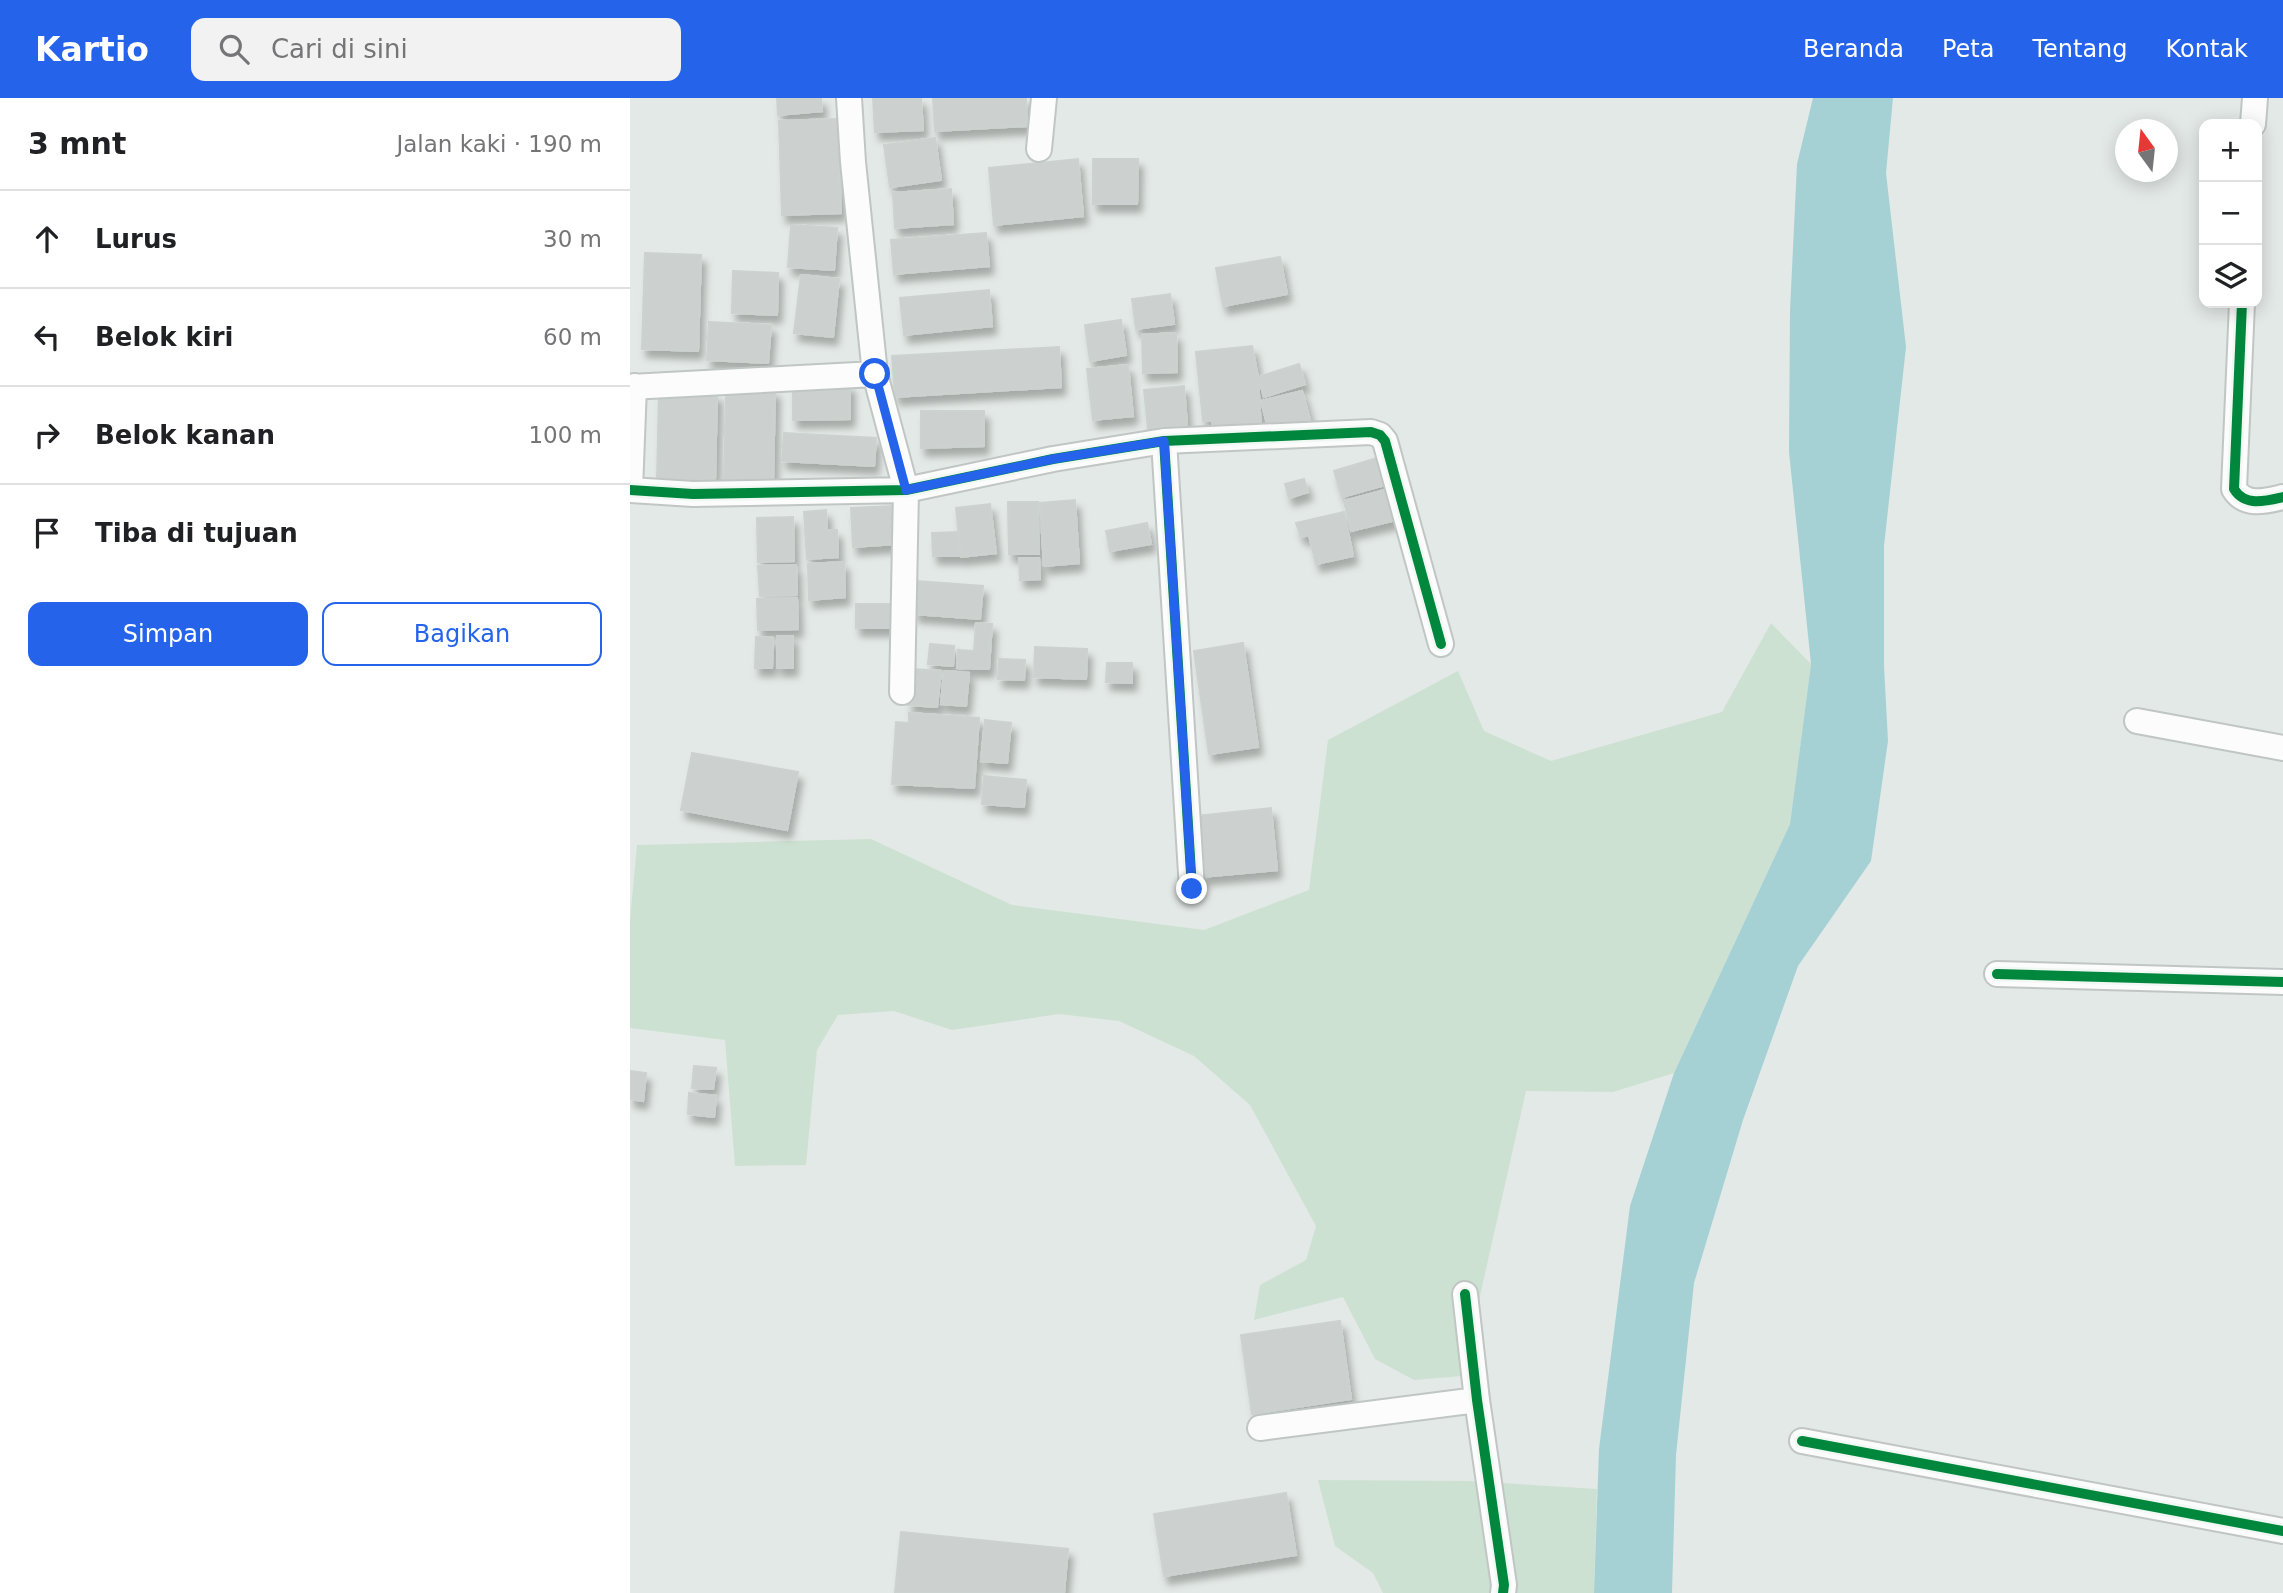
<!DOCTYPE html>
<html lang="id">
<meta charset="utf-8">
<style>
:root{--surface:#fff;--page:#f2f2f2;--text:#202124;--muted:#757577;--line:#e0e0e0;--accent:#2563eb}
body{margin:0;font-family:"DejaVu Sans",sans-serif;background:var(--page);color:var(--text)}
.controls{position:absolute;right:21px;top:21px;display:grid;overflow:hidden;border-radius:14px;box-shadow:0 4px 18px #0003}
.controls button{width:63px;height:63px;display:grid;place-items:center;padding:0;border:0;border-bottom:2px solid var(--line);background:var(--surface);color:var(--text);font:35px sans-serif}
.compass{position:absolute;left:1485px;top:21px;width:63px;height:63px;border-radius:50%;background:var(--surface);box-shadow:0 4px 18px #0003;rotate:345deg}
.stop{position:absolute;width:21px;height:21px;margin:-16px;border:5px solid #2563eb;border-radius:50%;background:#fff}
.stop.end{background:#2563eb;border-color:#fff;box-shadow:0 2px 7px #0008}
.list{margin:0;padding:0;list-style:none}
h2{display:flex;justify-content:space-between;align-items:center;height:91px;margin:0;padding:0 28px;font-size:30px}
h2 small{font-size:23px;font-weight:400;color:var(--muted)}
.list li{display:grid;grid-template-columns:46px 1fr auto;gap:21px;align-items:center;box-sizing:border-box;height:98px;padding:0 28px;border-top:2px solid var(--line)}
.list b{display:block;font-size:26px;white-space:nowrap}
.list em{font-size:23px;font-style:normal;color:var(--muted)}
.actions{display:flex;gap:14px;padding:21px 28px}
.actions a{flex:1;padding:16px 0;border:2px solid var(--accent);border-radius:14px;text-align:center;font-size:24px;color:var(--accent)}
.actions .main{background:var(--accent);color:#fff}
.icon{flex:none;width:38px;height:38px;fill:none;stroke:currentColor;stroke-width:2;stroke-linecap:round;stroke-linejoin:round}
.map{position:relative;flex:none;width:1653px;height:1495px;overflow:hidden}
header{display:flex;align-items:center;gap:42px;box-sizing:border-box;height:98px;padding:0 35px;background:var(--accent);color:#fff}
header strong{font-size:33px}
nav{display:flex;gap:38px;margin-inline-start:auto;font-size:24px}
.search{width:490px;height:63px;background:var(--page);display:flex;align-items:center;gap:18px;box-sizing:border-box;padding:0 24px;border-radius:14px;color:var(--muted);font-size:26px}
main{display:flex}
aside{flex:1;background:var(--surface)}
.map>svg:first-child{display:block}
.green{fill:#cde1d2}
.water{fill:#a5d1d5}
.building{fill:#ccd1cf;stroke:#ccd2cf;stroke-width:2;filter:url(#shadow)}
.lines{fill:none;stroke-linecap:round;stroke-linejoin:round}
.street-casing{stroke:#c0c6c3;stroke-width:28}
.street{stroke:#fbfcfb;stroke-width:24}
.cycleway-casing{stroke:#f1f8f4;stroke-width:15}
.cycleway{stroke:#00873e;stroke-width:10}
.route{stroke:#2563eb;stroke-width:9}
</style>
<header>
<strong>Kartio</strong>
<div class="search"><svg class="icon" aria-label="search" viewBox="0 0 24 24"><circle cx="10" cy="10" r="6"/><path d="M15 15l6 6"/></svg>Cari di sini</div>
<nav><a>Beranda</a><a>Peta</a><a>Tentang</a><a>Kontak</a></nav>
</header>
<main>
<aside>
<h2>3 mnt<small>Jalan kaki · 190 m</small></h2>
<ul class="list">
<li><svg class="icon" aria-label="ahead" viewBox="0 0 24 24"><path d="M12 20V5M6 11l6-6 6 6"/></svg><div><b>Lurus</b></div><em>30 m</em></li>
<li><svg class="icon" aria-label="left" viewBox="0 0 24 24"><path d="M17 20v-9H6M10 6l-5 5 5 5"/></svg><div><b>Belok kiri</b></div><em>60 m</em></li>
<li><svg class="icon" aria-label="right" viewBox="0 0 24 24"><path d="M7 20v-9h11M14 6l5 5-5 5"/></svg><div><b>Belok kanan</b></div><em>100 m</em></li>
<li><svg class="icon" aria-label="arrive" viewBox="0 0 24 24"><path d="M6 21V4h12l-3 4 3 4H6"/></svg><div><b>Tiba di tujuan</b></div></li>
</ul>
<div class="actions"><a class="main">Simpan</a><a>Bagikan</a></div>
</aside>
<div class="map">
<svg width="1653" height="1495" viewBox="0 0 1653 1495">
<defs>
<filter id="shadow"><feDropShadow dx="4.5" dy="8" stdDeviation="3.5" flood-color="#0004"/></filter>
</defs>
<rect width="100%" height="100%" fill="#e3e9e6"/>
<!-- green -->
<path class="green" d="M 1141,525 L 1181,566 L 1160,726 L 1044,975 L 983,994 L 896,993 L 832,1278 L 784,1282 L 745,1261 L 713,1199 L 624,1222 L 630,1187 L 676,1162 L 686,1128 L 620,1007 L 564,958 L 489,923 L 429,916 L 322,932 L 264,913 L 208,917 L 187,952 L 176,1067 L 105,1068 L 95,942 L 0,930 L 0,822 L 7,747 L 241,741 L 382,807 L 574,832 L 679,792 L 698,642 L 828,573 L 854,633 L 921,663 L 1092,614 Z
M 688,1382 L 839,1383 L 967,1391 L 964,1495 L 753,1495 L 743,1475 L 705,1448 Z"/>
<!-- water -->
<path class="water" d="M 1183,0 L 1263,0 L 1256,75 L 1276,249 L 1254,448 L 1254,568 L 1258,643 L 1241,763 L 1168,868 L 1113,1022 L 1064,1185 L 1046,1357 L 1042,1495 L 964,1495 L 969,1351 L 1000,1108 L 1044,975 L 1160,726 L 1181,566 L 1159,354 L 1160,213 L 1167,66 Z"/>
<!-- building -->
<path class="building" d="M 147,0 L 191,0 L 192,13 L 148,17 Z
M 243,0 L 291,0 L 293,32 L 245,34 Z
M 303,0 L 396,0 L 397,28 L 305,33 Z
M 208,21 L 211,115 L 152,117 L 149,23 Z
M 305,40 L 311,82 L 260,89 L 254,47 Z
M 448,61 L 453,118 L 364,127 L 359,70 Z
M 463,61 L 508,61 L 507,106 L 463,106 Z
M 321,91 L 323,126 L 265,130 L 263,95 Z
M 161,127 L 207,130 L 204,172 L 158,169 Z
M 356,135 L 359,168 L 264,176 L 261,142 Z
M 15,155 L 71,157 L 68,253 L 12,251 Z
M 650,159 L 657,196 L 593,208 L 586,170 Z
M 103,173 L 148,175 L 147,217 L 102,215 Z
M 171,177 L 209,181 L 203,239 L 164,235 Z
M 359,192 L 362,228 L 274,237 L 270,200 Z
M 540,196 L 544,226 L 506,231 L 502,201 Z
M 491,222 L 496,257 L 460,263 L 455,227 Z
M 79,224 L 141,227 L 138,265 L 77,262 Z
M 546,235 L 547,274 L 513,275 L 512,237 Z
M 622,248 L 628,279 L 631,331 L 584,337 L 582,322 L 573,323 L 566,254 Z
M 429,249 L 431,289 L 265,299 L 262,258 Z
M 669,266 L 675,286 L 634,299 L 628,279 Z
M 498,267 L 503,318 L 463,322 L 457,271 Z
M 220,286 L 220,321 L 163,322 L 163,288 Z
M 554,288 L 557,327 L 518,331 L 514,292 Z
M 96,292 L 145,292 L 143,386 L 94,385 Z
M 672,293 L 680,322 L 639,333 L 631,303 Z
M 29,294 L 87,296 L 85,383 L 27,382 Z
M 291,313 L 354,313 L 354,348 L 291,350 Z
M 154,335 L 246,340 L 244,368 L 152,363 Z
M 747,360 L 755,387 L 712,399 L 704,373 Z
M 674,381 L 678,394 L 659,400 L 655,386 Z
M 758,391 L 766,422 L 721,433 L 714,403 Z
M 445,402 L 449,465 L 414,468 L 410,405 Z
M 378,404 L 408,404 L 409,456 L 379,456 Z
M 360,406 L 366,455 L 331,459 L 326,410 Z
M 264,408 L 266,446 L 223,449 L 221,410 Z
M 196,412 L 197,432 L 207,432 L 208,459 L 177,461 L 174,414 Z
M 714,414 L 723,458 L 686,466 L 679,437 L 671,439 L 666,425 Z
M 163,419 L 164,463 L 128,464 L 127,420 Z
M 517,425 L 521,446 L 480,453 L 476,433 Z
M 329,434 L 330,458 L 303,458 L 302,435 Z
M 389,460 L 409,460 L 410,481 L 390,482 Z
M 214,464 L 215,499 L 179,502 L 178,466 Z
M 166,467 L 167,497 L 130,498 L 128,468 Z
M 286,483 L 353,488 L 350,521 L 284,516 Z
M 167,500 L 168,531 L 128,532 L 127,501 Z
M 226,506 L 264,506 L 264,530 L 226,530 Z
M 346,525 L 362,526 L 359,571 L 327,570 L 328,552 L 344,553 Z
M 147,538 L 163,538 L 163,570 L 147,570 Z
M 126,539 L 143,540 L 142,570 L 125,570 Z
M 613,545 L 628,649 L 579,656 L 564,553 Z
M 300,546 L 324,548 L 323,568 L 298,566 Z
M 405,549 L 457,551 L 456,581 L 404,579 Z
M 369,561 L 395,562 L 394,582 L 368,581 Z
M 477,565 L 502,565 L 502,585 L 476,584 Z
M 282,571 L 311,573 L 307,609 L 278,607 Z
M 314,573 L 339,575 L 336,608 L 311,606 Z
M 279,615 L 349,620 L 344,690 L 262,686 L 266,624 L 279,625 Z
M 355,622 L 381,625 L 377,665 L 351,663 Z
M 62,655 L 168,674 L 157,732 L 51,712 Z
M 354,678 L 396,682 L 394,709 L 352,706 Z
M 641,710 L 647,772 L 572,779 L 567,718 Z
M 64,968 L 86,970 L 83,991 L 62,990 Z
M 0,973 L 16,975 L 13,1003 L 0,1001 Z
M 59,995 L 86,998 L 84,1019 L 58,1016 Z
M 710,1223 L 721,1301 L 622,1316 L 611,1237 Z
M 656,1395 L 666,1457 L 534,1478 L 524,1416 Z
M 271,1434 L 438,1451 L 434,1495 L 265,1495 Z"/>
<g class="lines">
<!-- street casing -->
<g class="street-casing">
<path id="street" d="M 219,0 L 223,64 L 245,276 L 276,392 L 272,594
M 1623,26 L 1625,0
M 409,51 L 414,0
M 1612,205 L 1604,391 C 1615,409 1636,403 1653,399
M 0,289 L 245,276
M 534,343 L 562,791
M 0,392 L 63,396 L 276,392 L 423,361 L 534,343 L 741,334 L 750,337 L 755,343 L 811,546
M 0,392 L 4,288
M 1507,623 L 1653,650
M 1367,876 L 1653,884
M 835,1196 L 847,1302 L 874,1487 L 873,1495
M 630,1330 L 847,1302
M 1172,1343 L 1653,1433"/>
</g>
<!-- street -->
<use href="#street" class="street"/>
<!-- cycleway casing -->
<g class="cycleway-casing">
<path id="cycleway" d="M 1612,205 L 1604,391 C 1615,409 1636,403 1653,399
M 534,343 L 562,791
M 0,392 L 63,396 L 276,392 L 423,361 L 534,343 L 741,334 L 750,337 L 755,343 L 811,546
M 1367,876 L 1653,884
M 835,1196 L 847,1302 L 874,1487 L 873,1495
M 1172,1343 L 1653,1433"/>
</g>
<!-- cycleway -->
<use href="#cycleway" class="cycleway"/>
</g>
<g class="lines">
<!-- route -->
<path class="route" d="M 245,276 L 276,392 L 423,361 L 534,343 L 562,791"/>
</g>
</svg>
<div class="controls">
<button>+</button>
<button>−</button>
<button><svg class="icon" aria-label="layers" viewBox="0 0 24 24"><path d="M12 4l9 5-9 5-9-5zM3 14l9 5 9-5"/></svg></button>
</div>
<svg class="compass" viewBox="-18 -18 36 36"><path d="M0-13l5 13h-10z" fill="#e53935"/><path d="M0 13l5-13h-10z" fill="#757577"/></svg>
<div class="stop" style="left:245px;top:276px"></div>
<div class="stop end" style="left:562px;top:791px"></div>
</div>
</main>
